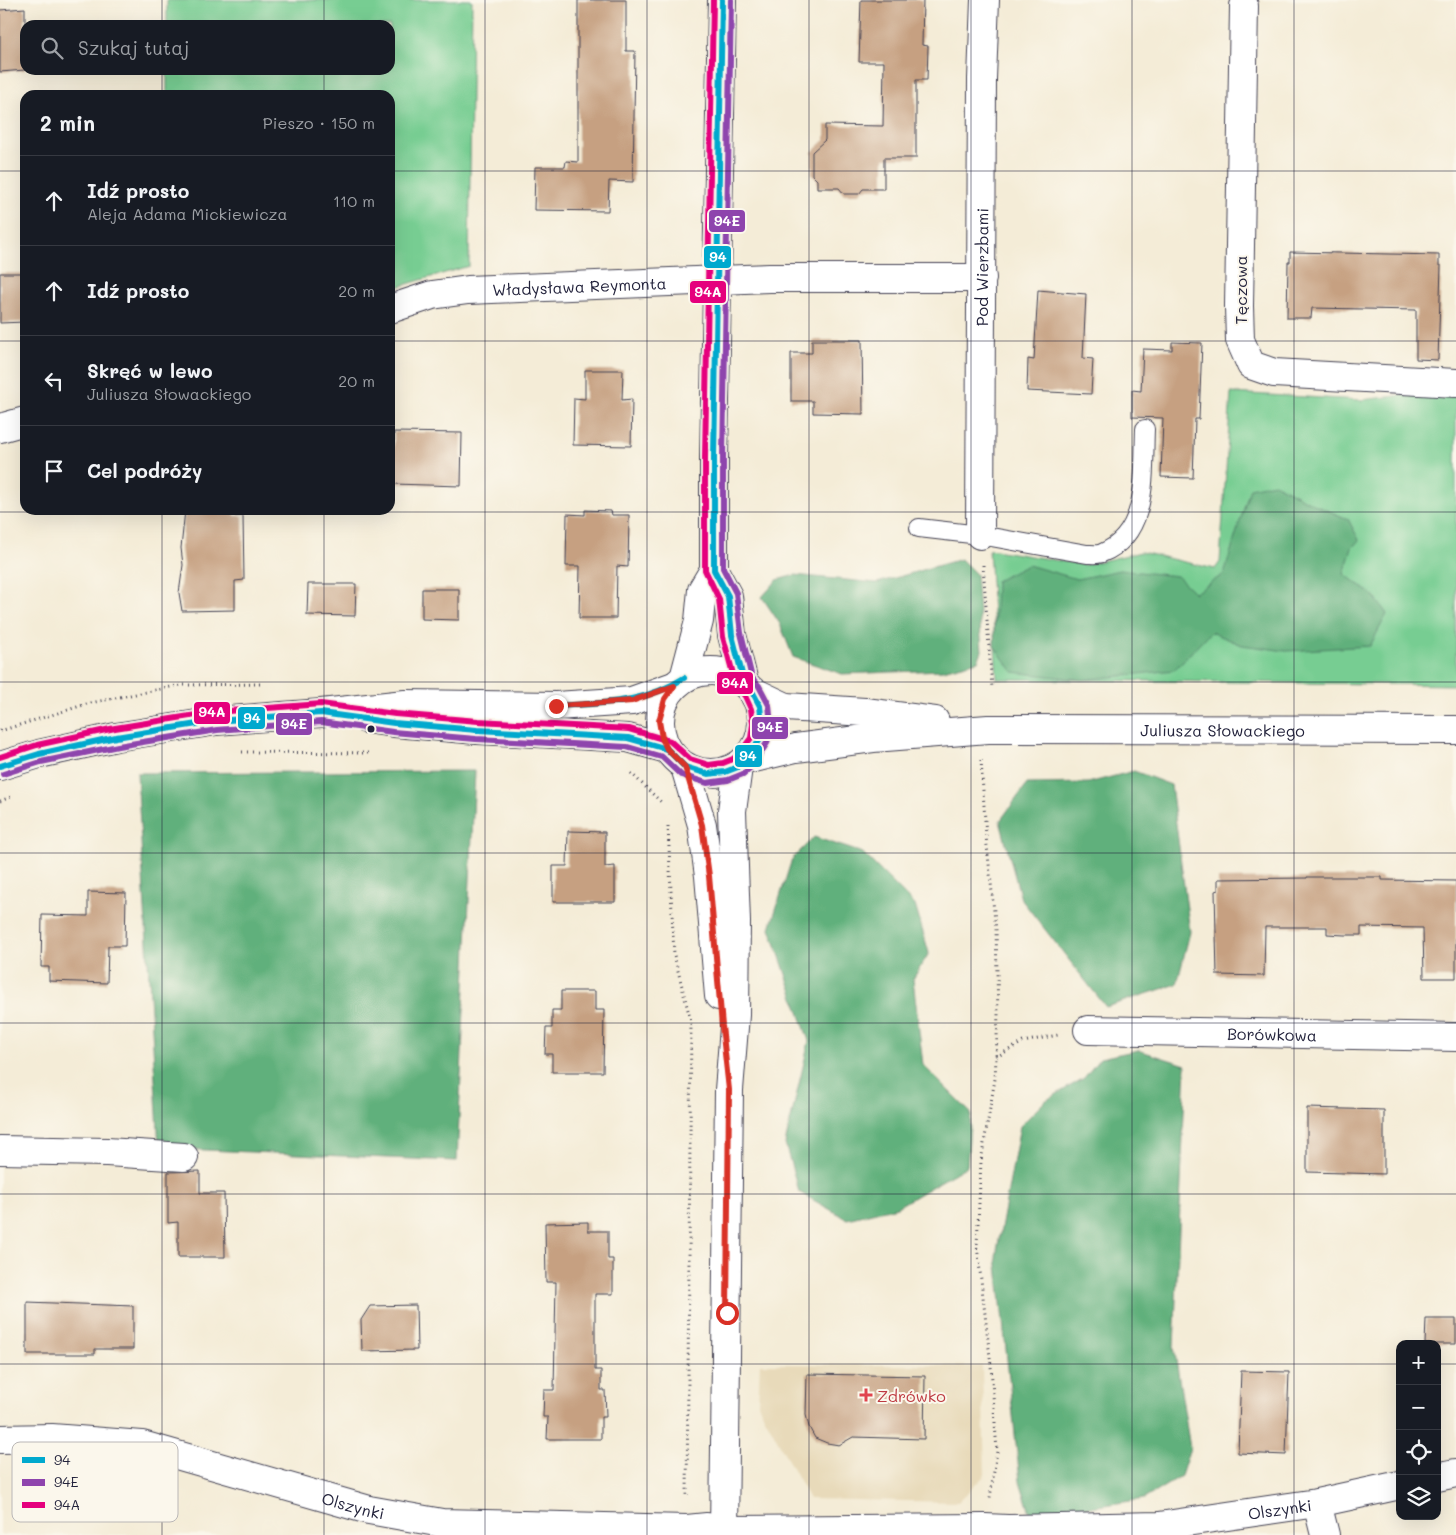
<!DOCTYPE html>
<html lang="pl">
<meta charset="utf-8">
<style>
:root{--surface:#171b24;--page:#20242c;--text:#f1f3f6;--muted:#9ea1a6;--line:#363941}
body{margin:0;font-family:Mali,sans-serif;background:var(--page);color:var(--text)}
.controls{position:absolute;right:15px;bottom:15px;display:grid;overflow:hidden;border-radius:10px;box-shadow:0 5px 20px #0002}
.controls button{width:45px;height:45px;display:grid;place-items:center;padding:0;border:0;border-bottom:1px solid var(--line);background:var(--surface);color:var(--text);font:25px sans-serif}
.stop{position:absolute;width:15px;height:15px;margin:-11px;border:4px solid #d93025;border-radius:50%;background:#fff}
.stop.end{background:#d93025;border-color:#fff;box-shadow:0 1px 5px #0008}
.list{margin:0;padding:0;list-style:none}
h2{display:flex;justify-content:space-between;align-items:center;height:65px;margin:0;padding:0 20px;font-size:21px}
h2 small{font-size:16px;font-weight:400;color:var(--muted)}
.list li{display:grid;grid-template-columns:32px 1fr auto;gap:15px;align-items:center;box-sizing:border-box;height:90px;padding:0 20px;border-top:1px solid var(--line)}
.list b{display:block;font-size:19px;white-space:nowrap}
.list p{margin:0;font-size:16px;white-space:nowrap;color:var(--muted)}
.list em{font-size:16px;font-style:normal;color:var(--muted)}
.icon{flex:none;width:28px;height:28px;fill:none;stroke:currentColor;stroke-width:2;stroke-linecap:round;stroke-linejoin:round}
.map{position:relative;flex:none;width:1456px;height:1535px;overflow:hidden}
.search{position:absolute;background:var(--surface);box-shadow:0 5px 20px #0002;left:20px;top:20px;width:375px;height:55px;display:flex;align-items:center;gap:12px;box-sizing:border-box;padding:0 18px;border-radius:15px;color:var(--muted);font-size:19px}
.panel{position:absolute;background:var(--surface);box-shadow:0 5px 20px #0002;left:20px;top:90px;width:375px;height:425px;border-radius:15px}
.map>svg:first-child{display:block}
.built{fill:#e8daba}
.green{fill:#77cd92;stroke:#4c7866}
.forest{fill:#61b07c;stroke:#42695c}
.building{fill:#c6a081}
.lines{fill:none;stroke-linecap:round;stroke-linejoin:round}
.service-casing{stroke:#424052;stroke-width:20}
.minor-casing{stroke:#424052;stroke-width:30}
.tertiary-casing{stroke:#424052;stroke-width:30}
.path{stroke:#424052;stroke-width:3;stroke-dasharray:1 4;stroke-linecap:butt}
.service{stroke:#fff;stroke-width:18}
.minor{stroke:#fff;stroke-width:28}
.tertiary{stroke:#fff;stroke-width:28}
.bus-1-casing{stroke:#fbf7ec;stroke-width:10}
.bus-2-casing{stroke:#fbf7ec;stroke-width:10}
.bus-3-casing{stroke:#fbf7ec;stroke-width:10}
.bus-1{stroke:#00a9ce;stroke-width:6}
.bus-2{stroke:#8e44ad;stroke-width:6}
.bus-3{stroke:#e5007d;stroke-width:6}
.route{stroke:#d93025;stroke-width:6}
.grid{fill:none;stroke:#22223b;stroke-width:1;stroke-opacity:0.55}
.bus-dot{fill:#22223b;stroke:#fbf7ec;stroke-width:2}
.health-dot{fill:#e0444e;stroke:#fbf7ec;stroke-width:2}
.labels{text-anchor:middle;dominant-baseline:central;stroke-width:4;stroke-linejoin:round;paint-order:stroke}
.street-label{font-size:16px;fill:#22223b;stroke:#fbf7ec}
.health-label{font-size:16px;fill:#be3a42;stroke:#fbf7ec;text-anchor:start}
.key{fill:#fbf7ec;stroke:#bab7b7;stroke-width:1}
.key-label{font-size:14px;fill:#22223b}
.line-badge{stroke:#fbf7ec;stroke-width:2}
.badge-label{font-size:14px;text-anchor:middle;font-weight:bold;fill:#fff}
</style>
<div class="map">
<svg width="1456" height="1535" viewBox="0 0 1456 1535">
<rect width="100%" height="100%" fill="#fbf7ec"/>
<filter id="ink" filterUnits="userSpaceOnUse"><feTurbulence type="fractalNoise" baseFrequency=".02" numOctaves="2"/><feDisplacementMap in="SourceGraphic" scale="10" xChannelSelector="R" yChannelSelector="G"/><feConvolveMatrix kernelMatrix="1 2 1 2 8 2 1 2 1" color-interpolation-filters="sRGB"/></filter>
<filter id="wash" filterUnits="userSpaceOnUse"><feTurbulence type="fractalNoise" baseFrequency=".0096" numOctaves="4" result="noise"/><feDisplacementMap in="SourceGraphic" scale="20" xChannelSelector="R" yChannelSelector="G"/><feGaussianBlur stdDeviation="1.12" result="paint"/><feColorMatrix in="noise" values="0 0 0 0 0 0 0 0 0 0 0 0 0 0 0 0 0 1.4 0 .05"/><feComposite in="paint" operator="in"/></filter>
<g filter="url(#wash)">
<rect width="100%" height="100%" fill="#f4ecd7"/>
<!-- built -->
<path class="built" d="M 760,1364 L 982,1366 L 985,1475 L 958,1502 L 809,1499 L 758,1404 Z"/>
<!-- green -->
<path class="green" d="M 167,0 L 472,0 L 469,266 L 390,289 L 390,95 L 167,95 L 167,70 L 390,70 L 390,25 L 167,25 Z
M 1440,391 L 1456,392 L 1456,685 L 997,679 L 989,549 L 1084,565 L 1141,552 L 1215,569 L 1220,562 L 1231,393 L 1361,400 Z"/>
<!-- forest -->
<path class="forest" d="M 1274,483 L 1317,506 L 1348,519 L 1359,540 L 1352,548 L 1344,574 L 1373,595 L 1387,614 L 1370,646 L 1286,651 L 1242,645 L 1211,632 L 1174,670 L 1083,680 L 1013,672 L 994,646 L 996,581 L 1028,565 L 1077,579 L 1120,570 L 1177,576 L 1195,593 L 1224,574 L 1250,488 Z
M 961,559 L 976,574 L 982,651 L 978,661 L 943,670 L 842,674 L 793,657 L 780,624 L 762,597 L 777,580 L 795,575 L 877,583 Z
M 475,771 L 457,1161 L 159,1148 L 137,773 Z
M 1134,771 L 1171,785 L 1190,932 L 1177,984 L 1106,1007 L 1021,899 L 1000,821 L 1027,784 L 1088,783 Z
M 814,837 L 863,853 L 915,905 L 929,953 L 913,979 L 923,1065 L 971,1113 L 967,1166 L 897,1207 L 847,1219 L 799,1192 L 785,1144 L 809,1041 L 770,928 L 792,859 Z
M 1138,1050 L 1186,1065 L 1174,1347 L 1190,1448 L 1181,1476 L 1144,1499 L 1031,1516 L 1020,1481 L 996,1256 L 1020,1126 L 1045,1101 L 1084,1078 L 1100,1058 Z"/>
<g id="blocks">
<!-- building -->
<path class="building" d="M 578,0 L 626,0 L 626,51 L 635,51 L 633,182 L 609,181 L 608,211 L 534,210 L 535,167 L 565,167 L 566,161 L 578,162 Z
M 861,0 L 923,0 L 922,45 L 928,46 L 927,80 L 916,80 L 916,158 L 884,158 L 884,189 L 863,189 L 859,194 L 844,194 L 839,188 L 817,188 L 817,180 L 812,175 L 812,152 L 825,140 L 825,125 L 883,126 L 884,62 L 859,62 Z
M 25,8 L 25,70 L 0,72 L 0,10 Z
M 1290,252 L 1439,255 L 1439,266 L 1441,266 L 1438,360 L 1416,359 L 1416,310 L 1312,308 L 1311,318 L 1287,318 L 1288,262 L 1290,262 Z
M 0,273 L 25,273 L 25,322 L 0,323 Z
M 1038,290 L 1086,294 L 1083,358 L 1093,359 L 1091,394 L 1027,391 L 1028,359 L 1034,360 Z
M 812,340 L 862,340 L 863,414 L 813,413 L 813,401 L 791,401 L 791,353 L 812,353 Z
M 1172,342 L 1202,343 L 1199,419 L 1195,419 L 1193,478 L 1161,477 L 1163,418 L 1132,417 L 1132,390 L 1141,391 L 1143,349 L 1172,350 Z
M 585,370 L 623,370 L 622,400 L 632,399 L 631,446 L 573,445 L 574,398 L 585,399 Z
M 394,432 L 462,433 L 461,486 L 393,484 L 393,466 L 390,463 L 390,453 L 394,450 Z
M 185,510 L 234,510 L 235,516 L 243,516 L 244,580 L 235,581 L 235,610 L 182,611 L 179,593 L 183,565 L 181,548 Z
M 585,510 L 611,511 L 612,515 L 629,515 L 628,567 L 617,566 L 616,618 L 579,618 L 580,566 L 566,566 L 567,514 L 585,515 Z
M 308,584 L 356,584 L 355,616 L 307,615 Z
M 422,589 L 459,589 L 459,620 L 422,619 Z
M 568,831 L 605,832 L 605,867 L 615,866 L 615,902 L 553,902 L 553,866 L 567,866 Z
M 1307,877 L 1382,877 L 1382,880 L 1456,881 L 1456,978 L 1424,978 L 1423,928 L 1361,927 L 1361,935 L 1344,935 L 1327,934 L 1327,927 L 1265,927 L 1264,976 L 1217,975 L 1215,891 L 1218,890 L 1218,879 L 1307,878 Z
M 88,892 L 126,893 L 125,946 L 108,946 L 107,983 L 49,981 L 49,967 L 41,967 L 42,915 L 88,916 Z
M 561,991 L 595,991 L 595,1010 L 604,1010 L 603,1072 L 552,1072 L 552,1054 L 545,1054 L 546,1028 L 552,1028 L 552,1010 L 561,1010 Z
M 1307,1108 L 1384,1110 L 1384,1174 L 1307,1172 Z
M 200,1171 L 200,1193 L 224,1193 L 225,1257 L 178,1257 L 178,1222 L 168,1223 L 168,1172 Z
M 588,1222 L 588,1231 L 608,1231 L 608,1259 L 613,1259 L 613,1294 L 595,1294 L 595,1370 L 601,1370 L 601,1390 L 605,1390 L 606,1417 L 601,1417 L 601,1439 L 547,1439 L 548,1417 L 543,1417 L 544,1390 L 554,1390 L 556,1282 L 546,1282 L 545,1223 Z
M 27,1302 L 133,1306 L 133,1349 L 95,1349 L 95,1354 L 27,1354 Z
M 416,1305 L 417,1350 L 362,1351 L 361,1320 L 370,1306 Z
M 1426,1319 L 1456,1319 L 1456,1344 L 1425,1344 Z
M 1241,1371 L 1289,1372 L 1286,1455 L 1238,1453 Z
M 807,1374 L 925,1376 L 924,1439 L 853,1437 L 839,1445 L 827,1443 L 815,1438 L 809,1427 L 806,1415 Z"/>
</g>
</g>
<g filter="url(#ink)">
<use href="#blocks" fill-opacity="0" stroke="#424052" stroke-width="1"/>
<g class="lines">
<!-- service casing -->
<g class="service-casing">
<path id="service" d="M 919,528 L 980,535 L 1087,554 C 1091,554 1098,555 1102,553 C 1150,534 1143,471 1145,429"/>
</g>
<!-- minor casing -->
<g class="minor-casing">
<g id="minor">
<path d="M 722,0 L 714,458 L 714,570 L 728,596 L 732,635 L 744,682"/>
<path d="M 1244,6 L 1239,306 L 1240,340 L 1251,365 L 1274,373 L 1456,383"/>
<path id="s1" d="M 390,309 L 432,295 L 468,290 L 770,278 L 982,278"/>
<path d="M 0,428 L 25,421"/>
<path id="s2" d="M 980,535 L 982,79 L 985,0"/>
<path d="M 684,678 L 699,621 L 702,590 L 714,570"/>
<path d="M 685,767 L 702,825 L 709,876 L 719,996"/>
<path id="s3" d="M 1088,1030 L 1456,1037"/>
<path d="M 0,1150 L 107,1152 L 184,1157"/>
<path id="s4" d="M 0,1439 L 52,1438 L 142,1445 L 369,1510 L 442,1523 L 687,1529 L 707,1527 L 724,1530 L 985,1528 L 1008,1529 L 1159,1526 L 1317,1503 L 1400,1485"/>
<path d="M 1437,1477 L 1456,1473"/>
<path d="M 1317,1503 L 1325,1535"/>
<path d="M 724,1535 L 729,1090 L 735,1015 L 736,922 L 732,811 L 738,767"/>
</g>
</g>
<!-- tertiary casing -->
<g class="tertiary-casing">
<g id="tertiary">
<circle cx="711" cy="722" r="51"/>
<path d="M 752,691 L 786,707 L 865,712 L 935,721"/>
<path d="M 365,719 L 394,723 L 477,730 L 628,738 L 667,749"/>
<path id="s5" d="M 746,760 L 796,748 L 873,738 L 988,729 L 1456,730"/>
<path d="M 0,766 L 39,754 L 116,737 L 216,721 L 321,713 L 405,704 L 556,706 L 632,701 L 674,686"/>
</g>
</g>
<!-- path -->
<path class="path" d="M 983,565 L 992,688
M 0,731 L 90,703 L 181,685 L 261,684
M 242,752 L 370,753
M 981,760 L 986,836 L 996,930 L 998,1015 L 995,1079 L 981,1161 L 977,1245 L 991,1366 L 997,1451 L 990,1498
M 631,773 L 662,803
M 0,801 L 11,797
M 668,826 L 674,955 L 691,1022 L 687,1497
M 996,1057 L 1023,1042 L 1058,1035"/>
<!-- service -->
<use href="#service" class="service"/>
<!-- minor -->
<use href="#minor" class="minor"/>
<!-- tertiary -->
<use href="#tertiary" class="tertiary"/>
<!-- bus-1 casing -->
<g class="bus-1-casing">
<path id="bus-1" d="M 557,706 C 603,703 644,704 684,678
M 0,766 L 39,754 L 116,737 L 216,721 L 321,713 L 394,723 L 477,730 L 628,738 L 667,749 L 685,767 L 708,774 L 725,772 L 738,767 L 746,760 L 759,741 L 762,724 L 760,706 L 752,691 L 744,682 L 732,635 L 728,596 L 714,570 L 714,458 L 722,0"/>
</g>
<!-- bus-2 casing -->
<g class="bus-2-casing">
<path id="bus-2" d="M 3,774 L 41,762 L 118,746 L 217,730 L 321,722 L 393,732 L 476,739 L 627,747 L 662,757 L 681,775 L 707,783 L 728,780 L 743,774 L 752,766 L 767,743 L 771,725 L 769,705 L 759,686 L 752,678 L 741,633 L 736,593 L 723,568 L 723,458 L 731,0"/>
</g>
<!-- bus-3 casing -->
<g class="bus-3-casing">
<path id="bus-3" d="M 0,757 L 37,745 L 115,728 L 215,712 L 321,704 L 395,714 L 478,721 L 629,729 L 670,741 L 690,759 L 709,765 L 723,763 L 733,759 L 739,754 L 751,738 L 753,724 L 751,709 L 745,696 L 736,685 L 723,637 L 719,599 L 705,570 L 705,458 L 713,0"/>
</g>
<!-- bus-1 -->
<use href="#bus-1" class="bus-1"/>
<!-- bus-2 -->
<use href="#bus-2" class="bus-2"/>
<!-- bus-3 -->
<use href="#bus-3" class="bus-3"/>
</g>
</g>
<g class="lines" filter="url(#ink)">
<!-- route -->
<path class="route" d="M 556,706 L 632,701 L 674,686 L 665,699 L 659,721 L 662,738 L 667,749 L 685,767 L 702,825 L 709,876 L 722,1026 L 729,1090 L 727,1313"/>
</g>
<!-- grid -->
<path class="grid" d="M 162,0 L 162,25M 324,0 L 324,25M 485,0 L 485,1535M 647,0 L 647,1535M 809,0 L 809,1535M 971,0 L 971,1535M 1132,0 L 1132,1535M 1294,0 L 1294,1535M 162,70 L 162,95M 324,70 L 324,95M 0,171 L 25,171M 390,171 L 1456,171M 0,341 L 25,341M 390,341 L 1456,341M 162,510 L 162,1535M 324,510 L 324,1535M 0,512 L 1456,512M 0,682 L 1456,682M 0,853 L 1456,853M 0,1023 L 1456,1023M 0,1194 L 1456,1194M 0,1364 L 1400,1364M 1437,1364 L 1456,1364"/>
<!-- markers -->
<circle class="bus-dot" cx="371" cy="729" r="4.5"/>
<path class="health-dot" d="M863.5 1387.5h5v5h5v5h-5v5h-5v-5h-5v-5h5z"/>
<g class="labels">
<!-- street labels -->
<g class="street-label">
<text stroke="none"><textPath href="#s2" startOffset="268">Pod Wierzbami</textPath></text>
<text stroke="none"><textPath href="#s1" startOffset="192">Władysława Reymonta</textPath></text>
<text transform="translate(1240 290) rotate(-90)">Tęczowa</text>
<text stroke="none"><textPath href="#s5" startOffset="479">Juliusza Słowackiego</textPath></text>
<text stroke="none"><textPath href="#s3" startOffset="184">Borówkowa</textPath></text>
<text stroke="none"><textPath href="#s4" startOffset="362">Olszynki</textPath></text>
<text stroke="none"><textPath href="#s4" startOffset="1292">Olszynki</textPath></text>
</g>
<!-- health labels -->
<g class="health-label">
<text x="877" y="1395">Zdrówko</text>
</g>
</g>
<!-- legend -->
<rect x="12" y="1442" width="166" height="80" rx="8" class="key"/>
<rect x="22" y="1457" width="23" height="6" fill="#00a9ce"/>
<rect x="22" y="1479" width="23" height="7" fill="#8e44ad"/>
<rect x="22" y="1502" width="23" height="6" fill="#e5007d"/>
<g class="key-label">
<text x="54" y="1465">94</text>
<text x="54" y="1487">94E</text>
<text x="54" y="1510">94A</text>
</g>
<g class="line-badge">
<rect x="708" y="209" width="38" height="24" rx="5" fill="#8e44ad"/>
<rect x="703" y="245" width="29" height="24" rx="5" fill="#00a9ce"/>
<rect x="689" y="280" width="38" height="24" rx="5" fill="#e5007d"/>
<rect x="716" y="671" width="38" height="24" rx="5" fill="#e5007d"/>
<rect x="193" y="701" width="38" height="24" rx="5" fill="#e5007d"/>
<rect x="237" y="706" width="29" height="24" rx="5" fill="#00a9ce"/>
<rect x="275" y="712" width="38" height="24" rx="5" fill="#8e44ad"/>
<rect x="751" y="716" width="38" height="24" rx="5" fill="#8e44ad"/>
<rect x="734" y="744" width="29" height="24" rx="5" fill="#00a9ce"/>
</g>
<g class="badge-label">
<text x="727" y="226">94E</text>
<text x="718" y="262">94</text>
<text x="708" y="297">94A</text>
<text x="735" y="688">94A</text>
<text x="212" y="717">94A</text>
<text x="252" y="723">94</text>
<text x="294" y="729">94E</text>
<text x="770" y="732">94E</text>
<text x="748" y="761">94</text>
</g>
</svg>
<div class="controls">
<button>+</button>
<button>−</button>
<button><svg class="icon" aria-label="locate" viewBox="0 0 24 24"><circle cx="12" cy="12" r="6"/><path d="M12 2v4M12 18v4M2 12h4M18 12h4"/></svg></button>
<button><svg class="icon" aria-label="layers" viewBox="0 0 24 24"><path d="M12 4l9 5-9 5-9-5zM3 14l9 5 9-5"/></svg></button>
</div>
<div class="stop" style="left:727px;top:1313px"></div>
<div class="stop end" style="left:556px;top:706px"></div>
<div class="search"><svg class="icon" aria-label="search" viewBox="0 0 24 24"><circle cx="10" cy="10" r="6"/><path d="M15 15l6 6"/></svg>Szukaj tutaj</div>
<section class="panel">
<h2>2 min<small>Pieszo · 150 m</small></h2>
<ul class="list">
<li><svg class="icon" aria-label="ahead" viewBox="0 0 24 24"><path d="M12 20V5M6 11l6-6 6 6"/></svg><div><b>Idź prosto</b><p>Aleja Adama Mickiewicza</p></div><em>110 m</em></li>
<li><svg class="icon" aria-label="ahead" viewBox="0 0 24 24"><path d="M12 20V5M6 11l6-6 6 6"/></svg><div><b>Idź prosto</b></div><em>20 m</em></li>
<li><svg class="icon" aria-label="left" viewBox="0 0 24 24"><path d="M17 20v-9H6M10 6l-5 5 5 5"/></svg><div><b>Skręć w lewo</b><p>Juliusza Słowackiego</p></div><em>20 m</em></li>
<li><svg class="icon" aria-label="arrive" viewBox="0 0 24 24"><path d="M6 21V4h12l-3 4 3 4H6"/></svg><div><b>Cel podróży</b></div></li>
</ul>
</section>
</div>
